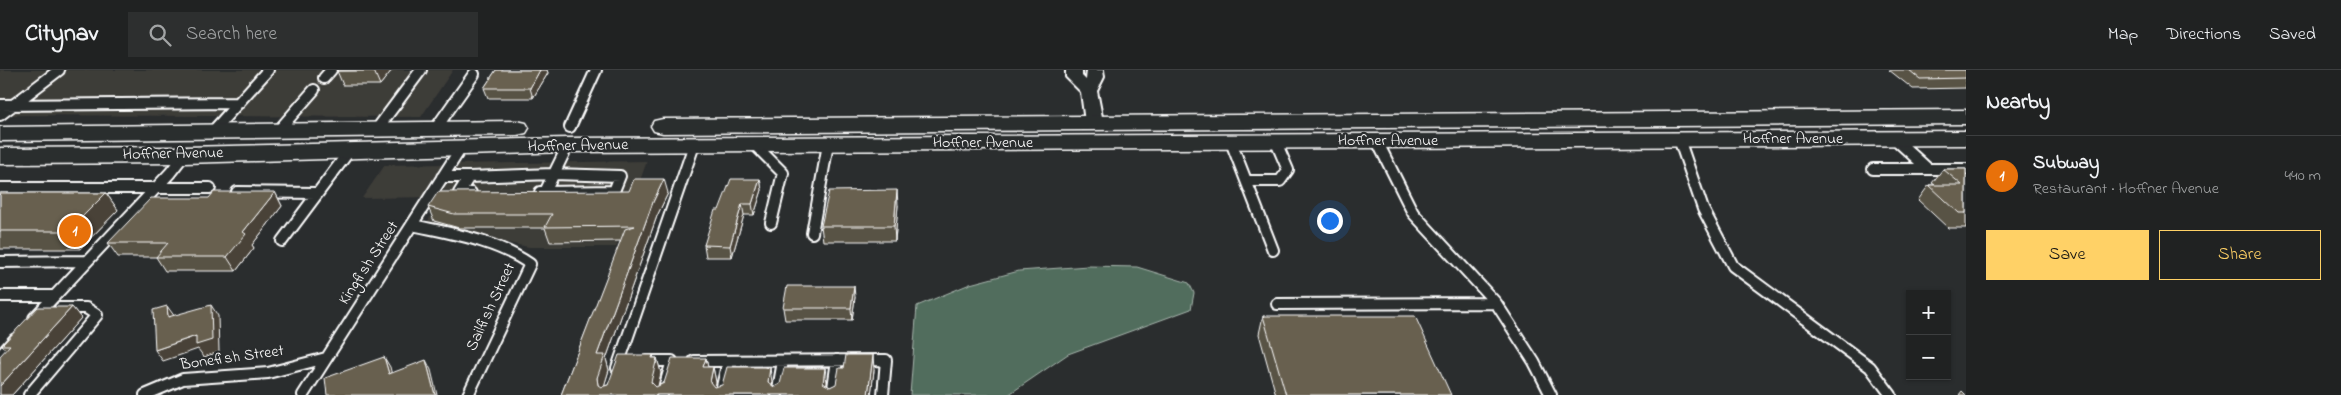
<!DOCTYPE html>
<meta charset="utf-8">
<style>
:root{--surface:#202222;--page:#2d2f2f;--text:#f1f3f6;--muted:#a2a4a5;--line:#3d3f40;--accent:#ffd166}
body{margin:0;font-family:"Indie Flower",sans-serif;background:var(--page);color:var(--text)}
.controls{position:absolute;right:15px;bottom:15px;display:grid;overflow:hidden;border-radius:0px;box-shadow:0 1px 4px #0004}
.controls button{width:45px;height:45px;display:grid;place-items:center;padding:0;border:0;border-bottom:1px solid var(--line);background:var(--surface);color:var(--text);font:25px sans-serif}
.you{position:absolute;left:1329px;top:150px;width:18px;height:18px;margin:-12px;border:4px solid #fff;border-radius:50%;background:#1a73e8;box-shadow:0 0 0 8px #1a73e833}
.badge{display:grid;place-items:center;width:32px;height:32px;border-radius:50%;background:var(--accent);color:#fff;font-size:16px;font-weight:700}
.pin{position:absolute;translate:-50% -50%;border:2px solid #fff;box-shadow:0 1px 5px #0006}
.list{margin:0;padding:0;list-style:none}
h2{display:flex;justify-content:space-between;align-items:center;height:65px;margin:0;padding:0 20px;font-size:21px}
h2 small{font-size:16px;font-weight:400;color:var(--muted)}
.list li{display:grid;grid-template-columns:32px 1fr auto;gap:15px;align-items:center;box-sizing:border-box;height:80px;padding:0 20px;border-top:1px solid var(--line)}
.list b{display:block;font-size:19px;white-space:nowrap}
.list p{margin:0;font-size:16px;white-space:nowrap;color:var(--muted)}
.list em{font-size:16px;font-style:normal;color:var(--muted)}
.actions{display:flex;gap:10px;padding:15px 20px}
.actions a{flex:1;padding:11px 0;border:1px solid var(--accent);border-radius:0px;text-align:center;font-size:18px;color:var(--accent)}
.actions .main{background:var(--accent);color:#111}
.icon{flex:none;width:28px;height:28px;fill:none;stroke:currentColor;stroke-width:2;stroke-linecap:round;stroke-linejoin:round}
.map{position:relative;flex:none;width:1966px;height:325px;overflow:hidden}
header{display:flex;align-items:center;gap:30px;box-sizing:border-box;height:70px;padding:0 25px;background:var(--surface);border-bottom:1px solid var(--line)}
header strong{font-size:24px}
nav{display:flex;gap:28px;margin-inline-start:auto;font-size:18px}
.search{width:350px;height:45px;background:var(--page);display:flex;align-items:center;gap:12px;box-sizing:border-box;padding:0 18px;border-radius:0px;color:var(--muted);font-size:19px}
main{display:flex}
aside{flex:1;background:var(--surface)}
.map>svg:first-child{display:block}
.built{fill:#3d3c38}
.green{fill:#516d5d;stroke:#a8b6ae}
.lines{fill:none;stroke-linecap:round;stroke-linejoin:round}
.service-casing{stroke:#fff;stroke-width:14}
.minor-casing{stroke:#fff;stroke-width:4}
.secondary-casing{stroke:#fff;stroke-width:3}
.service{stroke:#2a2d2e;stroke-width:10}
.minor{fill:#2a2d2e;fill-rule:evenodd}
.secondary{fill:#2a2d2e;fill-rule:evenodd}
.wall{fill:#595345;stroke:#fff}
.shaded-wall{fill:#494338;stroke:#fff}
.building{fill:#686050;stroke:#fff}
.labels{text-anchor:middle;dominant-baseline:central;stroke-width:4.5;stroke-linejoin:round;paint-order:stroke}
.street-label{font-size:16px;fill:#fff;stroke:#2a2d2e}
</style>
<header>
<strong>Citynav</strong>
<div class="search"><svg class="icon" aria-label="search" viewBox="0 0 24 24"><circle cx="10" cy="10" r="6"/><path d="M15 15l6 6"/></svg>Search here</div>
<nav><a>Map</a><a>Directions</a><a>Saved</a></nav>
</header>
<main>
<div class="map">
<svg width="1966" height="325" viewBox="0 0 1966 325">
<rect width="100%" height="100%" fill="#2a2d2e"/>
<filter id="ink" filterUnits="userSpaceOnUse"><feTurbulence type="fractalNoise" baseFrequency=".02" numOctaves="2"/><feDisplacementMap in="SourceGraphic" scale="10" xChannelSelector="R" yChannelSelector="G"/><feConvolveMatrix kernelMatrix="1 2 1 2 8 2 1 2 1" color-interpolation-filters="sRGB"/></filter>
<g filter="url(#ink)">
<!-- built -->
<path class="built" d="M 0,0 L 453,0 L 421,47 L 0,45 Z
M 647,91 L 616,177 L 529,177 L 444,161 L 427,153 L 441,127 L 362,128 L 385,95 Z"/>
<!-- green -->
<path class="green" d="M 1088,196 L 1137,197 L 1189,213 L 1194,223 L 1191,239 L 1068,284 L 1008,325 L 910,325 L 917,236 L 970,214 L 1019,201 Z"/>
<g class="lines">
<!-- service casing -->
<g class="service-casing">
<path id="service" d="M 324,8 L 331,0
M 0,35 L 239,33
M 0,45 L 59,0
M 570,57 L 596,0
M 436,58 L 474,4
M 377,59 L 421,0
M 213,61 L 268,0
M 278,61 L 314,20
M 1894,68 L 1928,99
M 1679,69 L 1703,139 L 1733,196 L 1870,297 L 1891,325
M 1231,72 L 1273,180
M 755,75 L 783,103 L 771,153
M 1873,99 L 1966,99
M 442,107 L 469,107 L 459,123 L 471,123
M 469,107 L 553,104 L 620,106 L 614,121 L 545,122
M 1247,111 L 1280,111 L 1288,100 L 1276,72
M 0,118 L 210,118
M 237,122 L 317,123
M 540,122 L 545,122 L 568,75
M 412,155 C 453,164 495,170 530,194 L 468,325
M 812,163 L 828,74
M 282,171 L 350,80
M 0,192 L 86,191
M 0,226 L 54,226
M 1496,233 L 1534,292 L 1551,325
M 1277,234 L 1496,233 L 1413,143 L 1377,71
M 34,248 L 170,103 L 184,85
M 0,286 L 15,269
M 646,291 L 672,291 L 662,325
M 694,291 L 886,290 L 883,325
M 617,298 L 694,75
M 29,325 L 97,245 L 86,238 L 60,238
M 145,325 L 183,309 L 268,303 L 326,288
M 303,325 L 461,78
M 720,325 L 728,291
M 777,325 L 783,291
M 832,325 L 837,290"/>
</g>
<!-- minor casing -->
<g class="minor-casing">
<path id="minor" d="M 1066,0 L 1082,0 L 1082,6 L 1086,10 L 1087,0 L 1103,0 L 1104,7 L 1097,21 L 1103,52 L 1100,56 L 1088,56 L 1085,52 L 1081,22 L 1066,7 Z"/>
</g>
<!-- secondary casing -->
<g class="secondary-casing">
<path id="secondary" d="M 1966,40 L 1966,54 L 663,63 L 654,61 L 651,56 L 654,51 L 663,49 Z
M 517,51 L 526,53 L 529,58 L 526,63 L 517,65 L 0,71 L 0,57 Z
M 1966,61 L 1966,75 L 568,82 L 184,93 L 0,94 L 0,78 L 184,77 L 568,68 Z"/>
</g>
<!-- service -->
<use href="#service" class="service"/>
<!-- minor -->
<use href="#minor" class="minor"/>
<!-- secondary -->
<use href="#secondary" class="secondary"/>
</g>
<!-- wall -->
<path class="wall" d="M 392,0 L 380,15 L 343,15 L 337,1 Z
M 496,0 L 547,0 L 548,3 L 533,28 L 488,28 L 484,18 Z
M 1889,0 L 1966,0 L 1966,18 L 1913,19 Z
M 1943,99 L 1966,99 L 1966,158 L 1948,158 L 1918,130 L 1929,115 L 1935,115 L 1932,113 Z
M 760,109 L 762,120 L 754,145 L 744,145 L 732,187 L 706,187 L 704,175 L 719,140 Z
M 275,122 L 282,136 L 252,175 L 254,178 L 236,201 L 165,201 L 156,187 L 118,187 L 108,173 Z
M 0,123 L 106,123 L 118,140 L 80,179 L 0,179 Z
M 668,123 L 657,146 L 606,289 L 609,300 L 604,316 L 608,315 L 654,288 L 657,288 L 661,303 L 658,316 L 706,288 L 708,297 L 713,297 L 716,312 L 715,317 L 772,312 L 772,316 L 774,317 L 827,312 L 827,315 L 830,317 L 874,300 L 871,325 L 561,325 L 621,171 L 550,172 L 545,158 L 459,158 L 434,151 L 428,137 Z
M 898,135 L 895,171 L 823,171 L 821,156 Z
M 855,227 L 852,250 L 785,250 L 783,238 Z
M 72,237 L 81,248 L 12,325 L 0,325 L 6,280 L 2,275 Z
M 1263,246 L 1451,325 L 1276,325 L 1259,264 Z
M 1962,321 L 1966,325 L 1959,325 Z"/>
<!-- shaded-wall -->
<path class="shaded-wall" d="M 375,0 L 392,0 L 380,15 L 374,1 Z
M 540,0 L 547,0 L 548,3 L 533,28 L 530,18 Z
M 664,109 L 668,123 L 657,146 L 606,289 L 609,300 L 602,323 L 598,315 L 597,308 L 597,285 L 653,132 Z
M 760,109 L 762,120 L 754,145 L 752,134 Z
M 897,120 L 898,135 L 895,171 L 894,156 Z
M 275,122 L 282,136 L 252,175 L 254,178 L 236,201 L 227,187 L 243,162 Z
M 106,123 L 118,140 L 80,179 L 68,161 Z
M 742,134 L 744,145 L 732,187 L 730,176 Z
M 854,216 L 855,227 L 852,250 L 851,238 Z
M 211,235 L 218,246 L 219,282 L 204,287 L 198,279 L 163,291 L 155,280 L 196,266 Z
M 167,236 L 175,247 L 168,247 Z
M 72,237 L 81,248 L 12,325 L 0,325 L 0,316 Z
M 653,285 L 656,294 L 657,288 L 661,303 L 656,325 L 651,312 L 652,288 Z
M 873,285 L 874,300 L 871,325 L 868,325 Z
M 384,287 L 390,297 L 394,314 L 389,304 Z
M 706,288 L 709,302 L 703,297 Z
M 426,290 L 431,300 L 437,325 L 435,325 Z
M 713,297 L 716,312 L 714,325 L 710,312 Z
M 770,298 L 772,312 L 771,325 L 768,312 Z
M 825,298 L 827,312 L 826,325 L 823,313 Z"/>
<!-- building -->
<path class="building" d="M 338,0 L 375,0 L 374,1 L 337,1 Z
M 496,0 L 540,0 L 530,18 L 484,18 Z
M 1909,0 L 1966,0 L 1966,8 L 1920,9 Z
M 1943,99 L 1966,99 L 1966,143 L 1959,143 L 1929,115 L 1962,115 Z
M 634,109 L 664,109 L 653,132 L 597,285 L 605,285 L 597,308 L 598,315 L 601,317 L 608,315 L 619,285 L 653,285 L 652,288 L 657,288 L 651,312 L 656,317 L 664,313 L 672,288 L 706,288 L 703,297 L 713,297 L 710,312 L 714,317 L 722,315 L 727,297 L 765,297 L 770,298 L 768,312 L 774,317 L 780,314 L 784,298 L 825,298 L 823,313 L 830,317 L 836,314 L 839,298 L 844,298 L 846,285 L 873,285 L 868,325 L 561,325 L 625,159 L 635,156 L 545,157 L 552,144 L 454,144 L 428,137 L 438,122 L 629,121 Z
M 731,109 L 760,109 L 752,134 L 742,134 L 730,176 L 704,175 L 715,140 L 719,140 Z
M 897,120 L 894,156 L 821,156 L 829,121 Z
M 214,122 L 275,122 L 243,162 L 246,164 L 227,187 L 156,187 L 168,173 L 108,173 L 151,128 L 209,128 Z
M 0,123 L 106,123 L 68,161 L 0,161 Z
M 787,216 L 854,216 L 851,238 L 783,238 Z
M 211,235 L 212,270 L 196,275 L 196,266 L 155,280 L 153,240 L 167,236 L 168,247 Z
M 38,237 L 72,237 L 0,316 L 0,286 L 10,275 L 2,275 Z
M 1263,246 L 1415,246 L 1451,325 L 1286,325 Z
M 384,287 L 389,304 L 426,290 L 435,325 L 327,325 L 325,308 Z"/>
</g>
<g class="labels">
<!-- street labels -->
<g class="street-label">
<text x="1793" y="69">Hoffner Avenue</text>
<text x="1388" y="71">Hoffner Avenue</text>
<text x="983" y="73">Hoffner Avenue</text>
<text transform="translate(578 76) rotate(-1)">Hoffner Avenue</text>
<text transform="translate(173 84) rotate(-1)">Hoffner Avenue</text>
<text transform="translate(369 193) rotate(-57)">Kingfish Street</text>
<text transform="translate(491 237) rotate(-65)">Sailfish Street</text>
<text transform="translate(232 288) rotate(-8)">Bonefish Street</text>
</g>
</g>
</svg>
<div class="controls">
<button>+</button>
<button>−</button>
</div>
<div class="you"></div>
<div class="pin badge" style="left:75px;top:161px;background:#e8710a">1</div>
</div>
<aside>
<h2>Nearby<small></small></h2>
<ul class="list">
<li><span class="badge" style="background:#e8710a">1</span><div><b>Subway</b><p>Restaurant · Hoffner Avenue</p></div><em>440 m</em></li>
</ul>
<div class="actions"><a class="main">Save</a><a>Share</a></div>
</aside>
</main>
